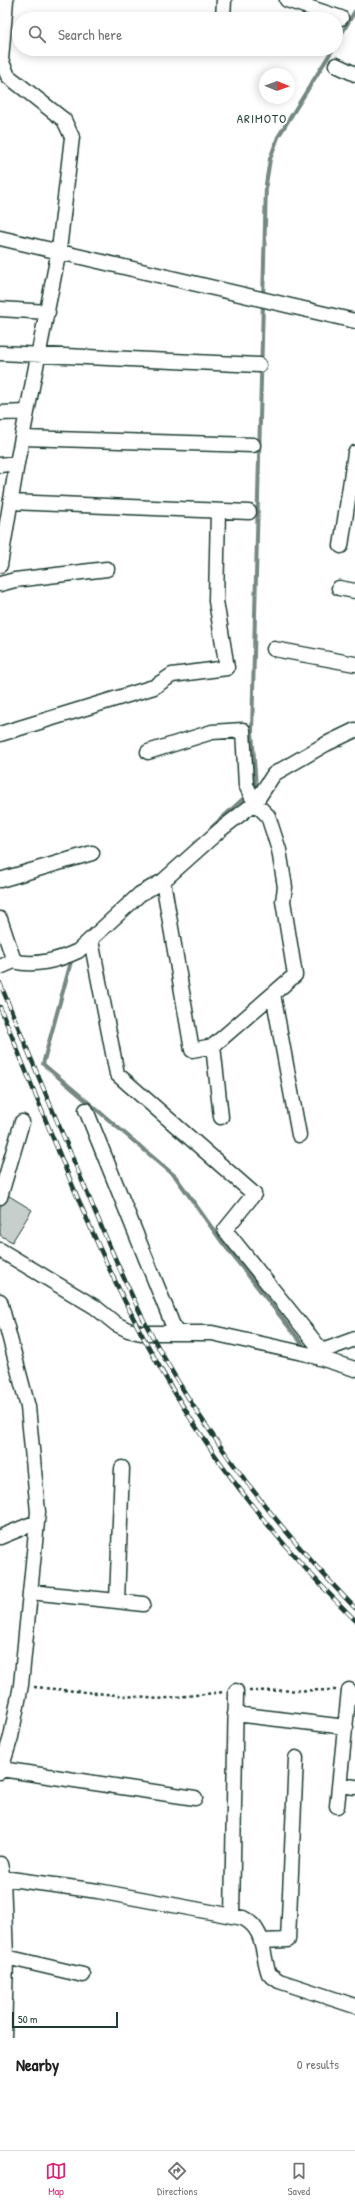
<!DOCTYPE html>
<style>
:root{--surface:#fff;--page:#f6f6f6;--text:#222;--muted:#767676;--line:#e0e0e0;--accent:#db2777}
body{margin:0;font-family:"Patrick Hand",sans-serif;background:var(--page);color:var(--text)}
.compass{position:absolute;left:259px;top:68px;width:36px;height:36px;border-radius:50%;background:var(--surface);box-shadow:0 2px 10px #0003;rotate:91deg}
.scale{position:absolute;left:12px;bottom:10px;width:106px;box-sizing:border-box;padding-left:4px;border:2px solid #1f3d34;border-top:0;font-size:11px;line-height:14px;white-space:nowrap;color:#1f3d34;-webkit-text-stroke:3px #fff;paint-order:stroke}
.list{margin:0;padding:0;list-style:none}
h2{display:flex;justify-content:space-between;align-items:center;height:52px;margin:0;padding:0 16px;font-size:17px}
h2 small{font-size:13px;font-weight:400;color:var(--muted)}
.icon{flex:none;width:22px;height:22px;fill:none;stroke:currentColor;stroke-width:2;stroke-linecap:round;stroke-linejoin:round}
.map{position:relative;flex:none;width:355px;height:2038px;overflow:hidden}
.search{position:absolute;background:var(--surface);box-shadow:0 2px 10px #0003;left:12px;right:12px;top:12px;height:44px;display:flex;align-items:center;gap:10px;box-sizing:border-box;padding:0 14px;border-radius:22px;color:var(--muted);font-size:15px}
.sheet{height:112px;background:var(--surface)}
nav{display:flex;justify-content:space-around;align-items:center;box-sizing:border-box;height:56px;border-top:1px solid var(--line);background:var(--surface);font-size:11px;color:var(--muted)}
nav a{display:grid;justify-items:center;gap:2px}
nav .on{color:var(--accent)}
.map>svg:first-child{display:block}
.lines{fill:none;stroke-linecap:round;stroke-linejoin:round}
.stream{stroke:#758883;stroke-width:4}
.building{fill:#c7cfcc;stroke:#1f3d34}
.minor-casing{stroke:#1f3d34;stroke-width:17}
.path{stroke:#1f3d34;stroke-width:2.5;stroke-dasharray:3 3;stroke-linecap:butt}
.minor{stroke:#fff;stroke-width:14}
.rail-casing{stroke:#1f3d34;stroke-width:4.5}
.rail{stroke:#fff;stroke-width:3;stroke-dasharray:9;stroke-linecap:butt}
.labels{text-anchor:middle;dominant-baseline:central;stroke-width:4;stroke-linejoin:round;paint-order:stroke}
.quarter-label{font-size:13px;letter-spacing:1px;fill:#1f3d34;stroke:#fff}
</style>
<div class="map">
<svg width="355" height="2038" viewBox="0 0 355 2038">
<rect width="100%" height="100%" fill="#fff"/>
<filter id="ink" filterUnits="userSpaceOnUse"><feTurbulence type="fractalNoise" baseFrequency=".025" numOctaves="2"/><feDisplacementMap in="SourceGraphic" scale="8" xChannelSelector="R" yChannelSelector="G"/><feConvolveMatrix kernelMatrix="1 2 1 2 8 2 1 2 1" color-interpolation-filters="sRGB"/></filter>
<g filter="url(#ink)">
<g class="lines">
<!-- stream -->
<path class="stream" d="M 336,43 L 355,11
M 210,829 L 256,787 L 252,732 L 266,184 L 270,159 L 278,137 L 333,49
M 72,958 L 43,1064 L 175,1176 L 222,1242 L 307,1350"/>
</g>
<!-- building -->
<path class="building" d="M 6,1194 L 32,1210 L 12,1242 L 0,1235 L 0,1208 Z"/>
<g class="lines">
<!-- minor casing -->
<g class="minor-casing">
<path id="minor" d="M 287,0 L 341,18
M 223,19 L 224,0
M 336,65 L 355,74
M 0,238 L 355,321
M 0,309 L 48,312
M 0,353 L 259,365
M 0,413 L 27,412
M 22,438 L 253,445
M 0,465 L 17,463
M 11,502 L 249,512
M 341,546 L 355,453
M 0,565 L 17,463 L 59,250 L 72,137 L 64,120 L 8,76 L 1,60 L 6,0
M 0,584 L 15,580 L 107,569
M 339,588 L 355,591
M 274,649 L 355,664
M 0,734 L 154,687 L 172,675 L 227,668 L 216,601 L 218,511
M 148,752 L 212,732 L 243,730 L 246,785 L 255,803 L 268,816 L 279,850 L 285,887 L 283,901 L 295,975 L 213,1046 L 192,1050 L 163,881
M 0,880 L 92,853
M 0,919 L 14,961
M 91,940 L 117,1074 L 254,1194 L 225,1230 L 322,1351
M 0,967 L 14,961 C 34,967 59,960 78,951 L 140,894 L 163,881 L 220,830 L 255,803 L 274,774 L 326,744 L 355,730
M 273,994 L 299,1135
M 213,1046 L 221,1117
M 86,1110 L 176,1333
M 0,1197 L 22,1122
M 0,1250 L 95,1307 L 116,1324 L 128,1330 L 141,1333 L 212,1333 L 307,1354 L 355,1369
M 0,1301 L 28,1407 L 38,1512 L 21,1685 L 11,1737 L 0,1772
M 319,1358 L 322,1351 L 355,1339
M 0,1537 L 37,1522
M 30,1592 L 117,1601 L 122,1468
M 117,1601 L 143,1604
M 235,1714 L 346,1727
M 1,1769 L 195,1798
M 340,1785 L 355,1787
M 337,1806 L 349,1690
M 0,1864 L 3,1878 L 6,1957 L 4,2038
M 3,1878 L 98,1891 L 243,1918 C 266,1930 261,1952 269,1974 L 279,1981 L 355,2006
M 232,1916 L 236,1691
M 261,1941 L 288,1940 L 296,1758
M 6,1957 L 83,1975"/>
</g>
<!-- path -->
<path class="path" d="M 34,1687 L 158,1699 L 224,1692
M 249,1691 L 336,1690"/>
<!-- minor -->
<use href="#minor" class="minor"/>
<!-- rail casing -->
<g class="rail-casing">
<path id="rail" d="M 0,983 C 29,1054 58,1124 88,1195 C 108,1242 127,1289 151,1334 C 205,1435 276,1526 355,1608
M 0,1007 C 53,1136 101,1270 173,1390 C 222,1473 286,1552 355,1620"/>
</g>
<!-- rail -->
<use href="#rail" class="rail"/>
</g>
</g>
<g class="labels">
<!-- quarter labels -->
<g class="quarter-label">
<text x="262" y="118">ARIMOTO</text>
</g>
</g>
</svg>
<svg class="compass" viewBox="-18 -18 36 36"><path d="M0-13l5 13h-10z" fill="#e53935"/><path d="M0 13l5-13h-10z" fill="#767676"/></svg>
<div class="scale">50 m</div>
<div class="search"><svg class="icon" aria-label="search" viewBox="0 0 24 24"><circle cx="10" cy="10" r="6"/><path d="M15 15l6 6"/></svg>Search here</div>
</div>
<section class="sheet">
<h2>Nearby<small>0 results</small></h2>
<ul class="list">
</ul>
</section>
<nav>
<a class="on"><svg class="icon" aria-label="map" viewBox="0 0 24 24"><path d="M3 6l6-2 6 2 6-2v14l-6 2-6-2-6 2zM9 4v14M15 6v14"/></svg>Map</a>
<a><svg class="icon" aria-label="directions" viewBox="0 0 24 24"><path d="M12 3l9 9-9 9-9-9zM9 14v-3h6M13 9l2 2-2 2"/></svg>Directions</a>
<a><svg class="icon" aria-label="saved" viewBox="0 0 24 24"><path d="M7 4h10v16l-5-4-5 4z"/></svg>Saved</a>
</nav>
